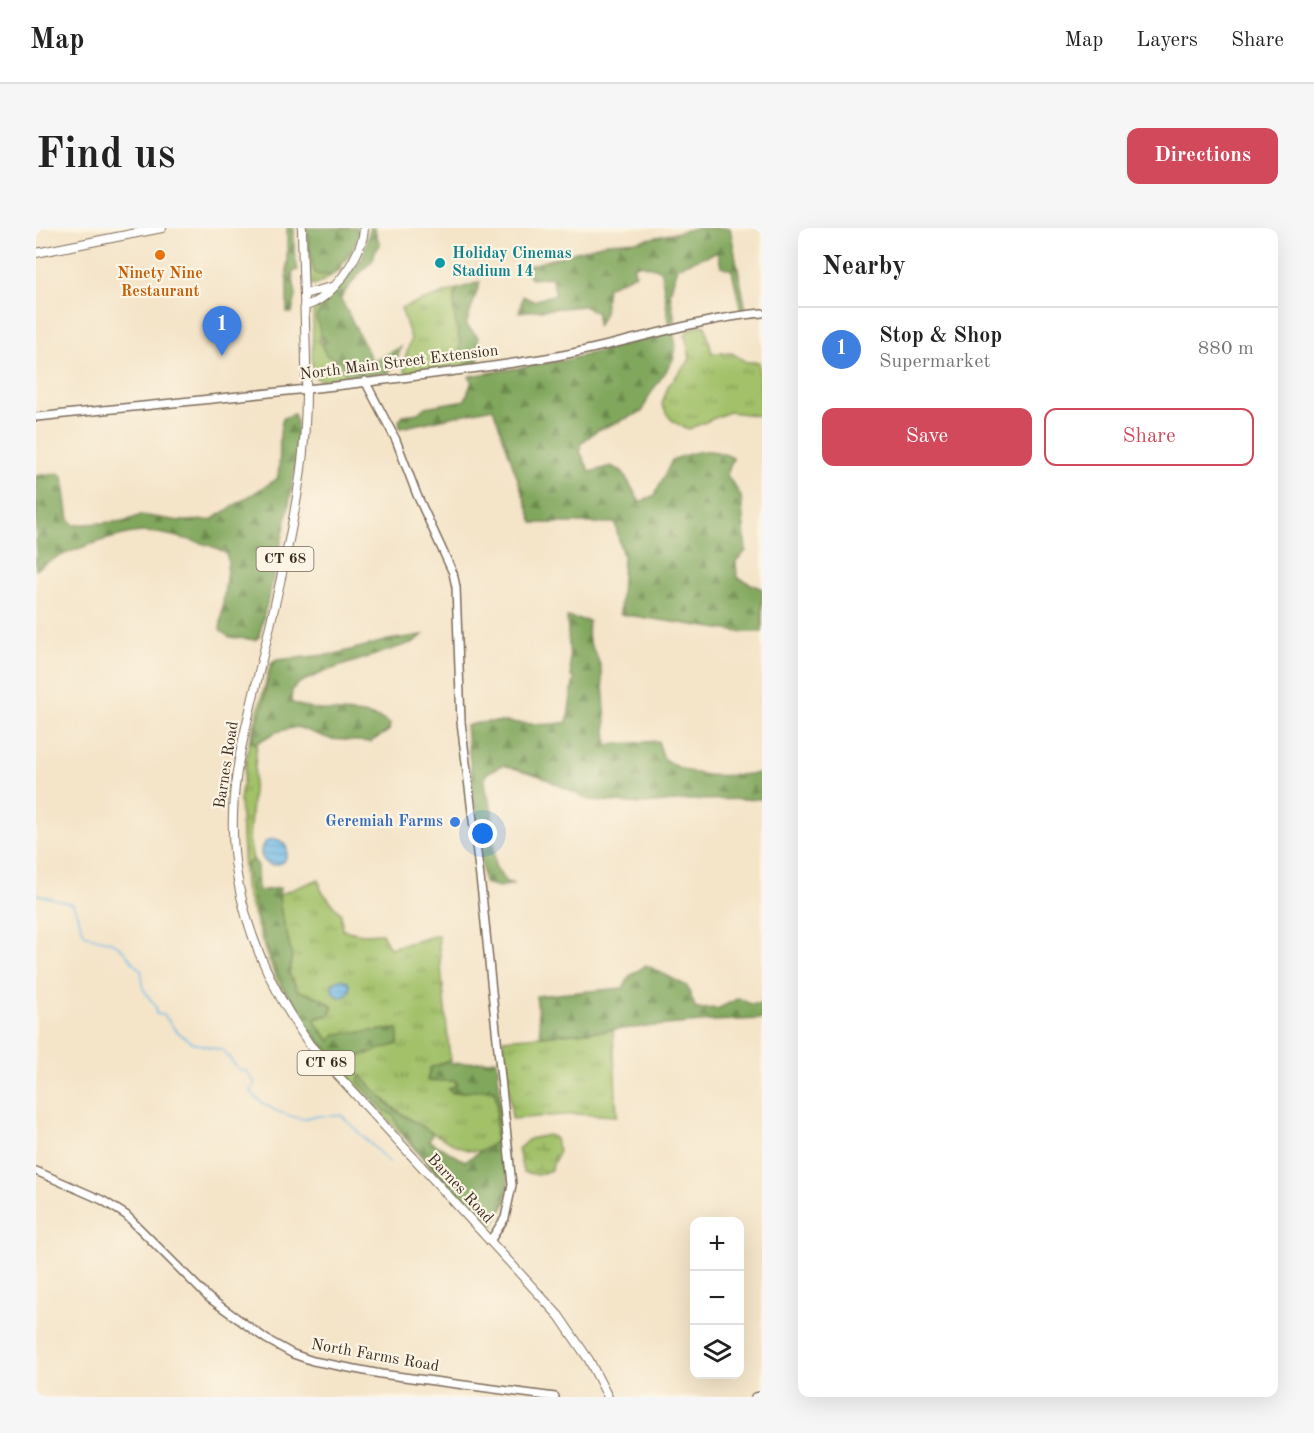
<!DOCTYPE html>
<meta charset="utf-8">
<style>
:root{--surface:#fff;--page:#f6f6f6;--text:#222;--muted:#767676;--line:#e0e0e0;--accent:#d1495b}
body{margin:0;font-family:"Old Standard TT",serif;background:var(--page);color:var(--text)}
.controls{position:absolute;right:18px;bottom:18px;display:grid;overflow:hidden;border-radius:12px;box-shadow:0 6px 24px #0002}
.controls button{width:54px;height:54px;display:grid;place-items:center;padding:0;border:0;border-bottom:2px solid var(--line);background:var(--surface);color:var(--text);font:30px sans-serif}
.you{position:absolute;left:447px;top:606px;width:21px;height:21px;margin:-15px;border:4px solid #fff;border-radius:50%;background:#1a73e8;box-shadow:0 0 0 9px #1a73e833}
.badge{display:grid;place-items:center;width:39px;height:39px;border-radius:50%;background:var(--accent);color:#fff;font-size:20px;font-weight:700}
.pin{position:absolute;translate:-50% -50px;filter:drop-shadow(0 2px 3px #0008)}
.pin::after{content:'';position:absolute;top:32px;width:21px;height:18px;background:inherit;clip-path:polygon(0 0,100% 0,50% 100%)}
.list{margin:0;padding:0;list-style:none}
h2{display:flex;justify-content:space-between;align-items:center;height:78px;margin:0;padding:0 24px;font-size:26px}
h2 small{font-size:20px;font-weight:400;color:var(--muted)}
.list li{display:grid;grid-template-columns:39px 1fr auto;gap:18px;align-items:center;box-sizing:border-box;height:84px;padding:0 24px;border-top:2px solid var(--line)}
.list b{display:block;font-size:22px;white-space:nowrap}
.list p{margin:0;font-size:20px;white-space:nowrap;color:var(--muted)}
.list em{font-size:20px;font-style:normal;color:var(--muted)}
.actions{display:flex;gap:12px;padding:18px 24px}
.actions a{flex:1;padding:14px 0;border:2px solid var(--accent);border-radius:12px;text-align:center;font-size:21px;color:var(--accent)}
.actions .main{background:var(--accent);color:#fff}
.icon{flex:none;width:33px;height:33px;fill:none;stroke:currentColor;stroke-width:2;stroke-linecap:round;stroke-linejoin:round}
.map{position:relative;flex:none;width:726px;height:1169px;overflow:hidden;border-radius:12px}
header{display:flex;align-items:center;gap:36px;box-sizing:border-box;height:84px;padding:0 30px;background:var(--surface);border-bottom:2px solid var(--line)}
header strong{font-size:28px}
nav{display:flex;gap:33px;margin-inline-start:auto;font-size:21px}
.intro{display:flex;align-items:center;justify-content:space-between;box-sizing:border-box;height:144px;padding:0 36px}
h1{margin:0;font-size:42px}
.button{padding:15px 27px;border-radius:12px;background:var(--accent);color:#fff;font-size:21px;font-weight:700}
main{display:flex;gap:36px;padding:0 36px}
aside{flex:1;background:var(--surface);border-radius:12px;box-shadow:0 6px 24px #0002}
.map>svg:first-child{display:block}
.grass{fill:url(#grass-tufts);stroke:#6e7644;stroke-width:1.5}
.forest{fill:url(#forest-firs);stroke:#5e683e;stroke-width:1.5}
.wetland{fill:url(#wetland-marsh);stroke:#6e7644;stroke-width:1.5}
.water{fill:url(#water-rules);stroke:#557283;stroke-width:1.5}
.lines{fill:none;stroke-linecap:round;stroke-linejoin:round}
.stream{stroke:#6fbae8;stroke-width:1.5}
.secondary-casing{stroke:#7c6b5a;stroke-width:10}
.primary-casing{stroke:#7c6b5a;stroke-width:10}
.secondary{stroke:#fff;stroke-width:7}
.primary{stroke:#fff;stroke-width:8}
.food-dot{fill:#e8710a;stroke:#fcf5e5;stroke-width:2}
.culture-dot{fill:#0f9aa8;stroke:#fcf5e5;stroke-width:2}
.shop-dot{fill:#3f7fe0;stroke:#fcf5e5;stroke-width:2}
.labels{text-anchor:middle;dominant-baseline:central;stroke-width:4.5;stroke-linejoin:round;paint-order:stroke}
.shield{fill:#fcf5e5;stroke:#75675a;stroke-width:1.5}
.shield-label{font-size:15px;font-weight:bold;fill:#3b2a1e}
.culture-label{font-size:16px;font-weight:bold;fill:#0d838f;stroke:#fcf5e5;text-anchor:start}
.food-label{font-size:16px;font-weight:bold;fill:#c56008;stroke:#fcf5e5}
.street-label{font-size:16px;fill:#3b2a1e;stroke:#fcf5e5}
.shop-label{font-size:16px;font-weight:bold;fill:#366cbe;stroke:#fcf5e5;text-anchor:end}
</style>
<header>
<strong>Map</strong>
<nav><a>Map</a><a>Layers</a><a>Share</a></nav>
</header>
<div class="intro"><h1>Find us</h1><a class="button">Directions</a></div>
<main>
<div class="map">
<svg width="726" height="1169" viewBox="0 0 726 1169">
<defs>
<pattern id="grass-tufts" width="24" height="20" patternUnits="userSpaceOnUse" patternTransform="scale(1.5)"><rect width="24" height="20" fill="#a2c169"/><path d="M3 7l-1-3M5 7V3M7 7l1-3M15 17l-1-3M17 17v-4M19 17l1-3" fill="none" stroke="#859d56"/></pattern>
<pattern id="forest-firs" width="22" height="20" patternUnits="userSpaceOnUse" patternTransform="scale(1.5)"><rect width="22" height="20" fill="#81a75d"/><path d="M5 1l3.5 6h-7zM16 11l3.5 6h-7z" fill="#6b884c"/></pattern>
<pattern id="wetland-marsh" width="20" height="14" patternUnits="userSpaceOnUse" patternTransform="scale(1.5)"><rect width="20" height="14" fill="#a2c169"/><path d="M1 5h8M5 5V1M11 12h8M15 12V8" fill="none" stroke="#859d56"/></pattern>
<pattern id="water-rules" width="6" height="5" patternUnits="userSpaceOnUse" patternTransform="scale(1.5)"><rect width="6" height="5" fill="#6fbae8"/><path d="M0 2.5h6" fill="none" stroke="#5c97bb"/></pattern>
</defs>
<rect width="100%" height="100%" fill="#fcf5e5"/>
<filter id="ink" filterUnits="userSpaceOnUse"><feTurbulence type="fractalNoise" baseFrequency=".0167" numOctaves="2"/><feDisplacementMap in="SourceGraphic" scale="12" xChannelSelector="R" yChannelSelector="G"/><feConvolveMatrix kernelMatrix="1 2 1 2 8 2 1 2 1" color-interpolation-filters="sRGB"/></filter>
<filter id="wash" filterUnits="userSpaceOnUse"><feTurbulence type="fractalNoise" baseFrequency=".008" numOctaves="4" result="noise"/><feDisplacementMap in="SourceGraphic" scale="24" xChannelSelector="R" yChannelSelector="G"/><feGaussianBlur stdDeviation="1.35" result="paint"/><feColorMatrix in="noise" values="0 0 0 0 0 0 0 0 0 0 0 0 0 0 0 0 0 1.4 0 .05"/><feComposite in="paint" operator="in"/></filter>
<g filter="url(#wash)">
<rect width="100%" height="100%" fill="#f4e4c8"/>
<!-- grass -->
<path class="grass" d="M 271,12 L 272,23 L 295,47 L 304,39 L 306,41 L 280,57 L 274,56 L 272,52 Z
M 299,61 L 288,76 L 283,113 L 297,132 L 306,133 L 308,144 L 315,148 L 283,152 L 276,146 L 277,82 Z
M 421,61 C 412,84 425,112 430,135 L 442,133 L 443,136 L 370,145 L 367,137 L 375,111 L 365,80 Z
M 669,97 L 676,125 L 696,125 L 710,134 L 723,134 L 726,188 L 693,184 L 653,201 C 638,196 632,191 626,176 L 632,158 L 654,131 L 649,106 L 656,100 Z
M 240,432 L 233,442 L 227,477 L 215,514 L 221,515 L 213,611 L 217,631 L 210,637 C 223,714 248,784 307,837 L 307,833 L 329,825 L 362,801 L 315,805 L 294,813 L 280,796 L 279,791 L 292,787 L 293,775 L 261,762 L 253,745 C 260,727 244,690 242,667 L 283,651 L 285,662 L 305,686 L 306,702 L 327,706 L 346,705 L 354,720 L 402,707 L 414,832 L 394,840 L 391,852 L 420,853 L 417,865 L 458,861 C 464,878 458,895 460,914 C 453,919 448,923 440,923 C 426,923 412,913 401,907 C 371,891 347,874 325,848 C 331,866 341,878 359,888 L 445,989 L 468,976 L 472,956 L 470,975 L 457,999 L 448,997 L 272,804 L 242,755 L 231,729 L 209,660 L 204,572 L 213,515 L 235,436 Z
M 577,802 L 581,888 L 539,886 L 476,891 L 467,811 Z"/>
<!-- forest -->
<path class="forest" d="M 251,0 L 258,0 L 258,24 L 262,42 L 256,44 L 260,67 L 256,85 L 251,85 Z
M 270,0 L 323,0 C 320,21 311,33 295,47 L 282,47 L 278,44 Z
M 334,0 L 338,0 L 344,17 L 339,23 L 337,32 C 330,37 306,66 305,71 L 337,134 L 365,119 L 360,135 L 352,145 L 315,148 L 308,144 L 306,133 L 290,127 C 284,114 285,103 280,89 L 299,61 L 326,31 Z
M 660,0 L 694,0 L 710,83 L 705,84 L 696,42 L 685,38 L 681,24 L 641,39 L 634,65 L 639,93 L 633,94 L 625,42 L 605,36 L 597,39 L 600,46 L 571,59 L 568,85 L 561,99 L 561,85 L 548,78 L 483,84 L 487,68 L 497,73 L 520,66 L 515,49 L 495,51 L 489,39 L 571,15 L 603,13 Z
M 444,54 L 430,97 L 442,109 L 442,133 L 430,135 L 423,120 L 425,115 C 420,99 414,77 421,61 Z
M 636,104 C 649,130 625,146 614,167 C 611,172 609,178 606,184 L 562,202 L 545,215 L 544,223 L 554,244 L 575,238 L 586,243 L 604,274 L 619,267 L 636,232 C 658,223 675,218 697,230 L 691,247 L 705,268 L 710,323 L 700,333 L 701,349 L 726,361 L 726,404 L 704,404 L 584,386 L 587,329 L 579,295 L 497,295 L 457,180 L 364,200 L 363,193 L 367,187 L 382,185 L 389,179 L 429,172 L 436,153 L 433,148 L 530,132 Z
M 258,186 C 272,225 233,362 223,409 L 219,412 L 193,409 L 184,402 L 192,333 L 190,325 C 175,316 126,304 109,304 C 86,304 17,327 0,342 L 0,248 L 22,245 L 27,248 L 33,292 L 38,297 L 90,293 L 105,287 L 144,293 L 175,292 L 241,251 C 247,230 240,210 247,190 Z
M 531,389 L 553,393 C 549,418 558,417 564,437 C 568,451 570,499 571,517 L 622,513 L 628,531 C 660,553 690,548 726,545 L 726,571 L 652,572 L 606,576 L 554,572 L 504,548 L 467,537 L 451,545 L 448,554 L 456,583 L 459,638 L 470,654 L 478,656 L 463,659 L 448,655 L 430,498 C 462,487 497,502 531,494 L 538,450 L 535,449 Z
M 387,407 L 378,414 L 290,443 L 263,455 L 256,462 L 255,474 C 285,489 330,478 354,496 L 353,503 L 334,514 L 294,511 L 261,499 L 240,504 L 221,515 L 215,514 L 227,477 L 233,442 L 240,432 L 299,426 L 352,412 Z
M 217,631 L 221,636 L 222,663 L 244,660 C 239,689 263,719 253,745 L 261,762 C 273,767 289,768 297,780 L 292,787 L 279,790 L 280,796 L 294,813 L 300,806 L 362,801 L 362,816 L 308,833 L 311,836 L 307,837 C 249,784 223,714 210,637 Z
M 610,737 L 651,758 L 660,781 L 683,780 L 703,770 L 714,776 L 726,776 L 726,791 L 676,793 L 505,808 L 500,768 L 587,760 L 594,748 Z
M 414,832 L 415,836 L 461,832 L 472,956 L 468,976 L 459,992 L 445,989 C 431,973 358,903 358,888 L 348,882 L 322,853 L 324,847 L 357,881 L 397,905 L 393,913 L 429,933 L 460,914 C 458,895 465,877 458,861 L 417,865 L 412,861 L 421,856 L 420,853 L 391,853 L 394,840 Z"/>
<!-- wetland -->
<path class="wetland" d="M 512,907 L 518,909 L 523,922 L 515,942 L 502,947 L 487,944 L 482,921 L 493,911 Z"/>
<!-- water -->
<path class="water" d="M225 624a13 13 0 1 1 26 0a13 13 0 1 1-26 0Z
M296 760a9 9 0 1 1 18 0a9 9 0 1 1-18 0Z"/>
<g class="lines">
<!-- stream -->
<path class="stream" d="M 0,666 L 37,676 L 48,705 C 59,713 71,710 81,717 C 91,724 95,735 105,742 L 108,762 L 120,779 L 120,786 L 128,787 L 140,803 L 157,815 L 187,822 L 202,841 L 210,843 L 219,855 L 215,863 C 225,879 250,888 268,891 C 279,885 293,890 305,887 L 354,935"/>
</g>
</g>
<g filter="url(#ink)">
<g class="lines">
<!-- secondary casing -->
<g class="secondary-casing">
<path id="secondary" d="M 329,153 L 360,212 L 381,267 L 417,345 L 420,359 L 425,494 L 446,666 L 476,957 L 469,990 L 454,1013
M 0,189 C 168,171 337,157 504,131 C 579,120 650,92 726,85
M 0,943 L 66,972 L 90,987 L 173,1070 L 230,1111 L 257,1126 L 277,1133 L 345,1146 L 519,1169
M 719,1169 L 726,1168"/>
</g>
<!-- primary casing -->
<g class="primary-casing">
<path id="primary" d="M 266,0 C 267,82 276,168 264,249 C 254,319 236,388 220,457 C 210,499 198,542 197,586 C 194,671 226,748 274,817 L 523,1088 L 553,1132 L 572,1169
M 0,25 L 126,0
M 268,66 L 295,59
M 268,78 C 295,73 327,27 328,0"/>
</g>
<!-- secondary -->
<use href="#secondary" class="secondary"/>
<!-- primary -->
<use href="#primary" class="primary"/>
</g>
</g>
<!-- markers -->
<circle class="food-dot" cx="124" cy="27" r="6"/>
<circle class="culture-dot" cx="404" cy="35" r="6"/>
<circle class="shop-dot" cx="419" cy="594" r="6"/>
<g class="labels">
<!-- shield labels -->
<g class="shield">
<rect x="220.5" y="319" width="57" height="24" rx="4.5"/>
<rect x="261.5" y="823" width="57" height="24" rx="4.5"/>
</g>
<g class="shield-label">
<text x="249" y="331">CT 68</text>
<text x="290" y="835">CT 68</text>
</g>
<!-- culture labels -->
<g class="culture-label">
<text x="416" y="26">Holiday Cinemas<tspan x="416" dy="18">Stadium 14</tspan></text>
</g>
<!-- food labels -->
<g class="food-label">
<text x="124" y="46">Ninety Nine<tspan x="124" dy="18">Restaurant</tspan></text>
</g>
<!-- street labels -->
<g class="street-label">
<text transform="translate(363 135) rotate(-7)">North Main Street Extension</text>
<text transform="translate(191 537) rotate(-81)">Barnes Road</text>
<text transform="translate(424 961) rotate(47)">Barnes Road</text>
<text transform="translate(339 1128) rotate(10)">North Farms Road</text>
</g>
<!-- shop labels -->
<g class="shop-label">
<text x="407" y="594">Geremiah Farms</text>
</g>
</g>
</svg>
<div class="controls">
<button>+</button>
<button>−</button>
<button><svg class="icon" aria-label="layers" viewBox="0 0 24 24"><path d="M12 4l9 5-9 5-9-5zM3 14l9 5 9-5"/></svg></button>
</div>
<div class="you"></div>
<div class="pin badge" style="left:186px;top:128px;background:#3f7fe0">1</div>
</div>
<aside>
<h2>Nearby<small></small></h2>
<ul class="list">
<li><span class="badge" style="background:#3f7fe0">1</span><div><b>Stop &amp; Shop</b><p>Supermarket</p></div><em>880 m</em></li>
</ul>
<div class="actions"><a class="main">Save</a><a>Share</a></div>
</aside>
</main>
